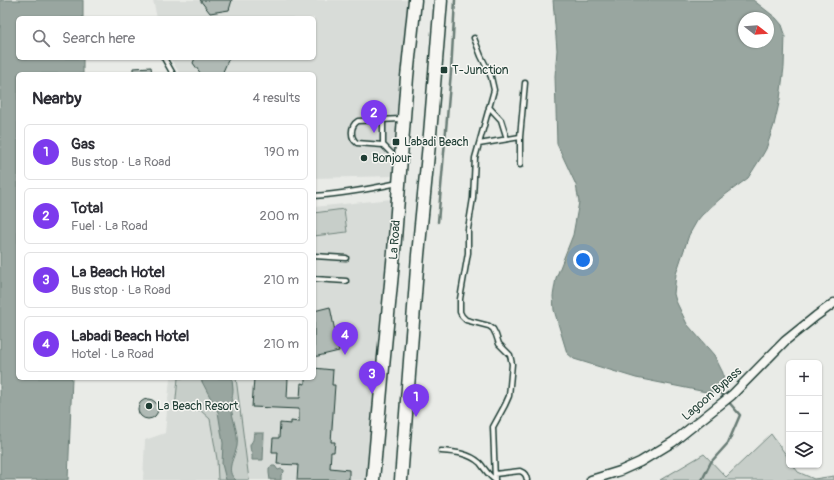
<!DOCTYPE html>
<meta charset="utf-8">
<style>
:root{--surface:#fff;--page:#f2f2f3;--text:#2b2b33;--muted:#7c7c81;--line:#e1e1e2;--accent:#7c3aed}
body{margin:0;font-family:Pangolin,sans-serif;background:var(--page);color:var(--text)}
.controls{position:absolute;right:12px;bottom:12px;display:grid;overflow:hidden;border-radius:6px;box-shadow:0 1px 3px #0004}
.controls button{width:36px;height:36px;display:grid;place-items:center;padding:0;border:0;border-bottom:1px solid var(--line);background:var(--surface);color:var(--text);font:20px sans-serif}
.compass{position:absolute;left:738px;top:12px;width:36px;height:36px;border-radius:50%;background:var(--surface);box-shadow:0 1px 3px #0004;rotate:107deg}
.you{position:absolute;left:583px;top:260px;width:14px;height:14px;margin:-10px;border:3px solid #fff;border-radius:50%;background:#1a73e8;box-shadow:0 0 0 6px #1a73e833}
.badge{display:grid;place-items:center;width:26px;height:26px;border-radius:50%;background:var(--accent);color:#fff;font-size:13px;font-weight:700}
.pin{position:absolute;translate:-50% -33px;filter:drop-shadow(0 1px 2px #0008)}
.pin::after{content:'';position:absolute;top:21px;width:14px;height:12px;background:inherit;clip-path:polygon(0 0,100% 0,50% 100%)}
.list{margin:0;padding:0;list-style:none}
h2{display:flex;justify-content:space-between;align-items:center;height:52px;margin:0;padding:0 16px;font-size:17px}
h2 small{font-size:13px;font-weight:400;color:var(--muted)}
.list li{display:grid;grid-template-columns:26px 1fr auto;gap:12px;align-items:center;box-sizing:border-box;height:56px;margin:0 8px 8px;padding:0 8px;border:1px solid var(--line);border-radius:6px}
.list b{display:block;font-size:15px;white-space:nowrap}
.list p{margin:0;font-size:13px;white-space:nowrap;color:var(--muted)}
.list em{font-size:13px;font-style:normal;color:var(--muted)}
.icon{flex:none;width:22px;height:22px;fill:none;stroke:currentColor;stroke-width:2;stroke-linecap:round;stroke-linejoin:round}
.map{position:relative;flex:none;width:834px;height:480px;overflow:hidden}
.search{position:absolute;background:var(--surface);box-shadow:0 1px 3px #0004;left:16px;top:16px;width:300px;height:44px;display:flex;align-items:center;gap:10px;box-sizing:border-box;padding:0 14px;border-radius:6px;color:var(--muted);font-size:15px}
.panel{position:absolute;background:var(--surface);box-shadow:0 1px 3px #0004;left:16px;top:72px;width:300px;height:308px;border-radius:6px}
.map>svg:first-child{display:block}
.built{fill:#d8dcd8}
.green{fill:#c7cec9;stroke:#73867e}
.water{fill:#99a6a0;stroke:#687c75;fill-rule:evenodd}
.lines{fill:none;stroke-linecap:round;stroke-linejoin:round}
.stream{stroke:#687c75;stroke-width:2.5}
.building{fill:#b0bab5;stroke:#1f3d34}
.lane-casing{stroke:#1f3d34;stroke-width:7}
.street-casing{stroke:#1f3d34;stroke-width:11}
.primary-casing{stroke:#1f3d34;stroke-width:15}
.lane{stroke:#f6f6f2;stroke-width:4}
.street{stroke:#f6f6f2;stroke-width:8}
.primary{stroke:#f6f6f2;stroke-width:12}
.poi-dot{fill:#1f3d34;stroke:#f6f6f2;stroke-width:1.5}
.labels{text-anchor:middle;dominant-baseline:central;stroke-width:3;stroke-linejoin:round;paint-order:stroke}
.poi-label{font-size:12px;fill:#1f3d34;stroke:#f6f6f2;text-anchor:start}
.street-label{font-size:12px;fill:#1f3d34;stroke:#f6f6f2}
</style>
<div class="map">
<svg width="834" height="480" viewBox="0 0 834 480">
<rect width="100%" height="100%" fill="#e9ebe7"/>
<filter id="ink" filterUnits="userSpaceOnUse"><feTurbulence type="fractalNoise" baseFrequency=".025" numOctaves="2"/><feDisplacementMap in="SourceGraphic" scale="8" xChannelSelector="R" yChannelSelector="G"/><feConvolveMatrix kernelMatrix="1 2 1 2 8 2 1 2 1" color-interpolation-filters="sRGB"/></filter>
<g filter="url(#ink)">
<!-- built -->
<path class="built" d="M 153,0 L 408,0 L 394,176 L 314,178 L 314,74 L 180,74 L 170,58 L 314,58 L 314,18 L 157,18 Z
M 392,199 L 379,333 L 367,480 L 143,480 L 145,440 L 165,433 L 170,378 L 314,378 L 314,207 Z"/>
<!-- green -->
<path class="green" d="M 344,209 L 347,232 L 314,236 L 314,213 Z
M 178,378 L 236,378 L 249,480 L 218,480 L 217,459 L 210,419 L 200,410 L 185,411 L 175,409 Z
M 771,434 L 789,459 L 789,465 L 793,465 L 798,472 L 814,479 L 834,476 L 834,480 L 660,480 L 704,454 L 726,477 Z"/>
<!-- water -->
<path class="water" d="M 0,0 L 83,0 L 83,18 L 18,18 L 18,58 L 83,58 L 83,74 L 18,74 L 18,378 L 72,378 L 68,480 L 0,480 Z
M 553,0 L 753,0 L 776,18 L 782,25 L 785,34 L 784,67 L 780,99 L 774,125 L 766,149 L 762,156 L 748,178 L 721,198 L 702,215 L 697,221 L 689,235 L 676,274 L 674,294 L 676,301 L 687,324 L 714,355 L 723,373 L 724,385 L 720,392 L 706,392 L 636,378 L 574,359 L 567,353 L 554,310 L 553,296 L 556,278 L 573,235 L 579,202 L 576,185 L 557,144 L 555,76 L 557,50 ZM 744,18 L 768,18 L 768,42 L 744,42 Z
M 200,378 L 232,378 C 232,382 233,386 233,390 C 233,396 231,401 231,406 C 232,419 239,433 237,446 C 235,457 224,471 236,480 L 226,480 L 222,464 L 223,443 L 218,412 Z
M 254,433 L 264,433 L 263,460 L 252,460 C 253,455 250,451 250,446 C 250,444 252,442 253,440 C 253,439 254,433 254,433 Z
M 272,466 L 275,466 L 278,470 L 281,469 L 284,470 L 284,472 L 281,475 L 281,480 L 270,480 L 269,473 L 269,468 Z"/>
<g class="lines">
<!-- stream -->
<path class="stream" d="M 438,222 L 451,72 L 455,0
M 702,480 L 711,462 L 728,443 L 740,415 L 720,392"/>
</g>
<!-- building -->
<path class="building" d="M 200,0 L 232,0 L 229,10 L 210,13 Z
M 195,58 L 229,58 L 222,74 L 201,74 L 193,63 Z
M 151,67 L 152,74 L 133,74 L 133,68 Z
M 330,307 L 339,351 L 314,357 L 314,311 Z
M 314,368 L 333,370 L 332,385 L 335,385 L 331,442 L 335,442 L 334,452 L 331,452 L 330,468 L 349,470 L 349,480 L 297,480 L 298,465 L 277,464 L 278,452 L 272,452 L 273,438 L 279,438 L 280,423 L 291,424 L 291,421 L 299,422 L 299,409 L 252,407 L 254,378 L 288,378 L 287,398 L 300,398 L 301,383 L 305,384 L 305,378 L 314,378 Z
M138 409a10 10 0 1 1 20 0a10 10 0 1 1-20 0Z"/>
<g class="lines">
<!-- lane casing -->
<g class="lane-casing">
<path id="lane" d="M 474,38 L 481,56 L 487,68 L 491,77 L 494,90 L 475,158 L 473,198 L 468,229 L 468,253 L 460,299 L 460,312 L 462,316 L 466,320 L 489,326 L 493,329 L 496,335 L 499,344 L 510,355 L 512,364 L 509,396 L 505,405 L 493,427 L 495,480
M 164,58 L 173,74
M 489,107 L 501,120 L 507,139
M 520,137 L 525,83
M 479,144 L 520,137 L 520,165
M 383,145 L 383,120
M 398,160 L 383,145 L 357,143 C 350,138 350,126 358,121 L 401,119
M 314,196 C 343,194 370,189 398,183
M 314,256 L 346,258
M 314,279 L 346,281
M 441,451 C 455,452 469,453 480,463 C 485,469 488,475 495,480
M 495,474 L 520,471 C 525,473 526,475 527,480"/>
</g>
<!-- street casing -->
<g class="street-casing">
<path id="street" d="M 591,480 L 620,471 L 640,462 L 673,442 L 732,395 L 785,341 L 816,316 L 834,303"/>
</g>
<!-- primary casing -->
<g class="primary-casing">
<path id="primary" d="M 373,480 L 383,367 L 394,252 L 407,77 L 415,0
M 401,480 L 418,255 L 430,134 L 441,0"/>
</g>
<!-- lane -->
<use href="#lane" class="lane"/>
<!-- street -->
<use href="#street" class="street"/>
<!-- primary -->
<use href="#primary" class="primary"/>
</g>
</g>
<!-- markers -->
<g class="poi-dot">
<rect x="440" y="66" width="8" height="8" rx="2"/>
<rect x="392" y="138" width="8" height="8" rx="2"/>
<circle cx="364" cy="158" r="4"/>
<circle cx="149" cy="406" r="4"/>
</g>
<g class="labels">
<!-- poi labels -->
<g class="poi-label">
<text x="452" y="70">T-Junction</text>
<text x="404" y="142">Labadi Beach</text>
<text x="372" y="158">Bonjour</text>
<text x="157" y="406">La Beach Resort</text>
</g>
<!-- street labels -->
<g class="street-label">
<text transform="translate(395 240) rotate(-86)">La Road</text>
<text transform="translate(712 394) rotate(-41)">Lagoon Bypass</text>
</g>
</g>
</svg>
<div class="controls">
<button>+</button>
<button>−</button>
<button><svg class="icon" aria-label="layers" viewBox="0 0 24 24"><path d="M12 4l9 5-9 5-9-5zM3 14l9 5 9-5"/></svg></button>
</div>
<svg class="compass" viewBox="-18 -18 36 36"><path d="M0-13l5 13h-10z" fill="#e53935"/><path d="M0 13l5-13h-10z" fill="#7c7c81"/></svg>
<div class="you"></div>
<div class="pin badge" style="left:416px;top:417px">1</div>
<div class="pin badge" style="left:374px;top:133px">2</div>
<div class="pin badge" style="left:372px;top:394px">3</div>
<div class="pin badge" style="left:345px;top:355px">4</div>
<div class="search"><svg class="icon" aria-label="search" viewBox="0 0 24 24"><circle cx="10" cy="10" r="6"/><path d="M15 15l6 6"/></svg>Search here</div>
<section class="panel">
<h2>Nearby<small>4 results</small></h2>
<ul class="list">
<li><span class="badge">1</span><div><b>Gas</b><p>Bus stop · La Road</p></div><em>190 m</em></li>
<li><span class="badge">2</span><div><b>Total</b><p>Fuel · La Road</p></div><em>200 m</em></li>
<li><span class="badge">3</span><div><b>La Beach Hotel</b><p>Bus stop · La Road</p></div><em>210 m</em></li>
<li><span class="badge">4</span><div><b>Labadi Beach Hotel</b><p>Hotel · La Road</p></div><em>210 m</em></li>
</ul>
</section>
</div>
